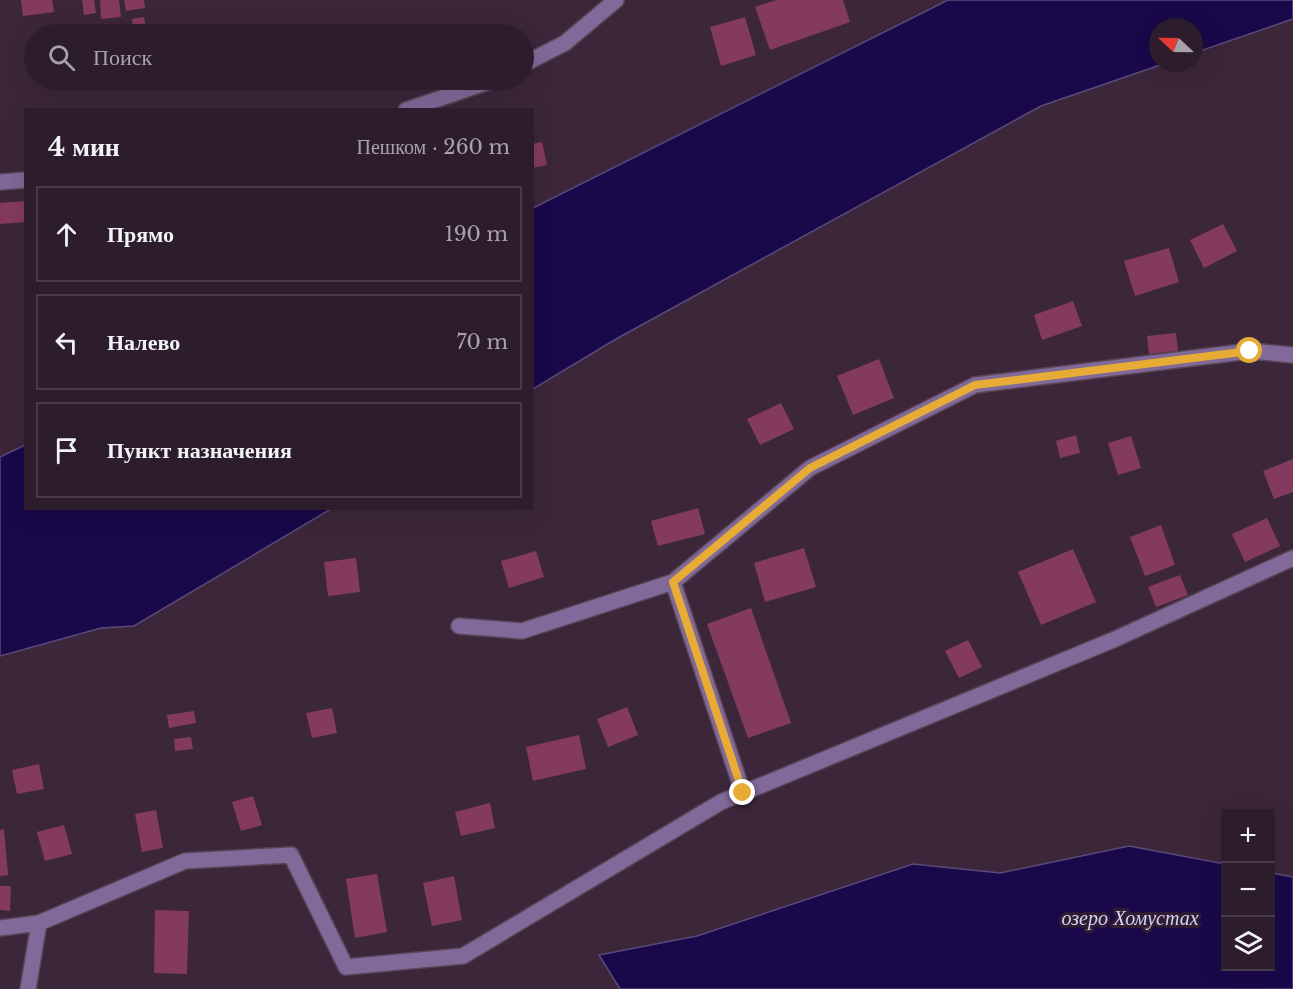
<!DOCTYPE html>
<html lang="ru">
<meta charset="utf-8">
<style>
:root{--surface:#2d1d2c;--page:#392a38;--text:#f1f3f6;--muted:#a7a2a9;--line:#483b48}
body{margin:0;font-family:"Libre Baskerville",serif;background:var(--page);color:var(--text)}
.controls{position:absolute;right:18px;bottom:18px;display:grid;overflow:hidden;border-radius:0px;box-shadow:0 6px 24px #0002}
.controls button{width:54px;height:54px;display:grid;place-items:center;padding:0;border:0;border-bottom:2px solid var(--line);background:var(--surface);color:var(--text);font:30px sans-serif}
.compass{position:absolute;left:1149px;top:18px;width:54px;height:54px;border-radius:50%;background:var(--surface);box-shadow:0 6px 24px #0002;rotate:292deg}
.stop{position:absolute;width:18px;height:18px;margin:-14px;border:4px solid #e6ac36;border-radius:50%;background:#fff}
.stop.end{background:#e6ac36;border-color:#fff;box-shadow:0 2px 6px #0008}
.list{margin:0;padding:0;list-style:none}
h2{display:flex;justify-content:space-between;align-items:center;height:78px;margin:0;padding:0 24px;font-size:26px}
h2 small{font-size:20px;font-weight:400;color:var(--muted)}
.list li{display:grid;grid-template-columns:39px 1fr auto;gap:18px;align-items:center;box-sizing:border-box;height:96px;margin:0 12px 12px;padding:0 12px;border:2px solid var(--line);border-radius:0px}
.list b{display:block;font-size:22px;white-space:nowrap}
.list em{font-size:20px;font-style:normal;color:var(--muted)}
.icon{flex:none;width:33px;height:33px;fill:none;stroke:currentColor;stroke-width:2;stroke-linecap:round;stroke-linejoin:round}
.map{position:relative;flex:none;width:1293px;height:989px;overflow:hidden}
.search{position:absolute;background:var(--surface);box-shadow:0 6px 24px #0002;left:24px;top:24px;width:510px;height:66px;display:flex;align-items:center;gap:15px;box-sizing:border-box;padding:0 21px;border-radius:33px;color:var(--muted);font-size:22px}
.panel{position:absolute;background:var(--surface);box-shadow:0 6px 24px #0002;left:24px;top:108px;width:510px;height:402px;border-radius:0px}
.map>svg:first-child{display:block}
.water{fill:#19084a;stroke:#5a4a7c;stroke-width:1.5}
.building{fill:#843a5e}
.lines{fill:none;stroke-linecap:round;stroke-linejoin:round}
.minor-casing{stroke:#594557;stroke-width:18}
.minor{stroke:#816999;stroke-width:15}
.route{stroke:#e6ac36;stroke-width:8}
.labels{text-anchor:middle;dominant-baseline:central;stroke-width:6;stroke-linejoin:round;paint-order:stroke}
.water-label{font-size:20px;font-style:italic;fill:#d2d3fc;stroke:#321d30}
</style>
<div class="map">
<svg width="1293" height="989" viewBox="0 0 1293 989">
<rect width="100%" height="100%" fill="#3c273a"/>
<!-- water -->
<path class="water" d="M 948,0 L 1293,0 L 1293,19 L 1194,53 L 1194,27 L 1158,27 L 1158,63 L 1166,63 L 1041,106 L 616,339 L 533,389 L 533,208 Z
M 25,445 L 26,508 L 331,509 L 134,626 L 101,628 L 0,656 L 0,457 Z
M 1129,846 L 1225,864 L 1226,966 L 1270,966 L 1271,873 L 1293,877 L 1293,989 L 620,989 L 599,955 L 697,936 L 913,864 L 1000,873 Z"/>
<!-- building -->
<path class="building" d="M 21,0 L 52,0 L 54,12 L 23,16 Z
M 82,0 L 94,0 L 96,13 L 84,15 Z
M 100,0 L 119,0 L 121,17 L 101,19 Z
M 124,0 L 144,0 L 145,8 L 126,11 Z
M 776,0 L 843,0 L 850,22 L 770,50 L 755,7 Z
M 144,17 L 147,34 L 134,34 L 132,19 Z
M 745,17 L 756,55 L 721,66 L 710,27 Z
M 542,142 L 547,165 L 532,168 L 532,144 Z
M 26,201 L 26,222 L 0,224 L 0,203 Z
M 1223,224 L 1237,251 L 1204,268 L 1190,240 Z
M 1169,248 L 1179,282 L 1135,296 L 1124,261 Z
M 1073,301 L 1082,326 L 1042,340 L 1034,315 Z
M 1176,333 L 1178,351 L 1149,354 L 1147,336 Z
M 879,359 L 894,398 L 853,415 L 837,376 Z
M 781,403 L 794,429 L 760,445 L 747,419 Z
M 1076,435 L 1080,453 L 1060,458 L 1056,441 Z
M 1131,436 L 1141,468 L 1118,475 L 1108,443 Z
M 1293,459 L 1293,492 L 1274,499 L 1263,471 Z
M 698,508 L 705,534 L 658,546 L 651,521 Z
M 1267,518 L 1280,546 L 1245,562 L 1232,534 Z
M 1161,525 L 1175,565 L 1145,576 L 1130,537 Z
M 804,548 L 816,587 L 765,602 L 754,563 Z
M 1073,549 L 1096,602 L 1041,625 L 1018,572 Z
M 536,551 L 544,577 L 509,588 L 501,561 Z
M 356,558 L 360,592 L 328,596 L 324,562 Z
M 1180,575 L 1188,595 L 1156,607 L 1148,587 Z
M 751,608 L 791,723 L 748,738 L 707,624 Z
M 968,640 L 982,667 L 959,678 L 945,651 Z
M 627,707 L 638,735 L 608,747 L 597,719 Z
M 332,708 L 337,733 L 312,738 L 306,713 Z
M 194,711 L 196,723 L 169,728 L 167,715 Z
M 579,735 L 586,769 L 533,781 L 526,747 Z
M 191,737 L 193,749 L 175,751 L 174,739 Z
M 39,764 L 44,789 L 17,794 L 12,770 Z
M 253,796 L 262,825 L 241,831 L 232,802 Z
M 490,803 L 495,828 L 461,836 L 455,812 Z
M 156,810 L 163,848 L 142,852 L 135,814 Z
M 64,825 L 72,854 L 45,861 L 37,832 Z
M 4,829 L 8,875 L 0,876 L 0,830 Z
M 377,874 L 387,932 L 355,938 L 346,879 Z
M 454,876 L 462,920 L 432,926 L 423,883 Z
M 0,886 L 11,886 L 10,911 L 0,910 Z
M 155,910 L 189,911 L 187,974 L 154,973 Z"/>
<g class="lines">
<!-- minor casing -->
<g class="minor-casing">
<path id="minor" d="M 524,64 L 565,43 L 616,0
M 406,110 L 494,80
M 0,182 L 26,180
M 673,582 L 743,793
M 459,626 L 522,631 L 673,582 L 810,468 L 975,385 L 1250,351 L 1293,355
M 0,928 L 39,923 L 185,861 L 291,855 L 346,967 L 463,956 L 721,802 L 1113,640 L 1293,558
M 28,989 L 39,923"/>
</g>
<!-- minor -->
<use href="#minor" class="minor"/>
</g>
<g class="lines">
<!-- route -->
<path class="route" d="M 743,793 L 673,582 L 810,468 L 975,385 L 1250,351"/>
</g>
<g class="labels">
<!-- water labels -->
<g class="water-label">
<text x="1130" y="918">озеро Хомустах</text>
</g>
</g>
</svg>
<div class="controls">
<button>+</button>
<button>−</button>
<button><svg class="icon" aria-label="layers" viewBox="0 0 24 24"><path d="M12 4l9 5-9 5-9-5zM3 14l9 5 9-5"/></svg></button>
</div>
<svg class="compass" viewBox="-18 -18 36 36"><path d="M0-13l5 13h-10z" fill="#e53935"/><path d="M0 13l5-13h-10z" fill="#a7a2a9"/></svg>
<div class="stop" style="left:1250px;top:351px"></div>
<div class="stop end" style="left:743px;top:793px"></div>
<div class="search"><svg class="icon" aria-label="search" viewBox="0 0 24 24"><circle cx="10" cy="10" r="6"/><path d="M15 15l6 6"/></svg>Поиск</div>
<section class="panel">
<h2>4 мин<small>Пешком · 260 m</small></h2>
<ul class="list">
<li><svg class="icon" aria-label="ahead" viewBox="0 0 24 24"><path d="M12 20V5M6 11l6-6 6 6"/></svg><div><b>Прямо</b></div><em>190 m</em></li>
<li><svg class="icon" aria-label="left" viewBox="0 0 24 24"><path d="M17 20v-9H6M10 6l-5 5 5 5"/></svg><div><b>Налево</b></div><em>70 m</em></li>
<li><svg class="icon" aria-label="arrive" viewBox="0 0 24 24"><path d="M6 21V4h12l-3 4 3 4H6"/></svg><div><b>Пункт назначения</b></div></li>
</ul>
</section>
</div>
